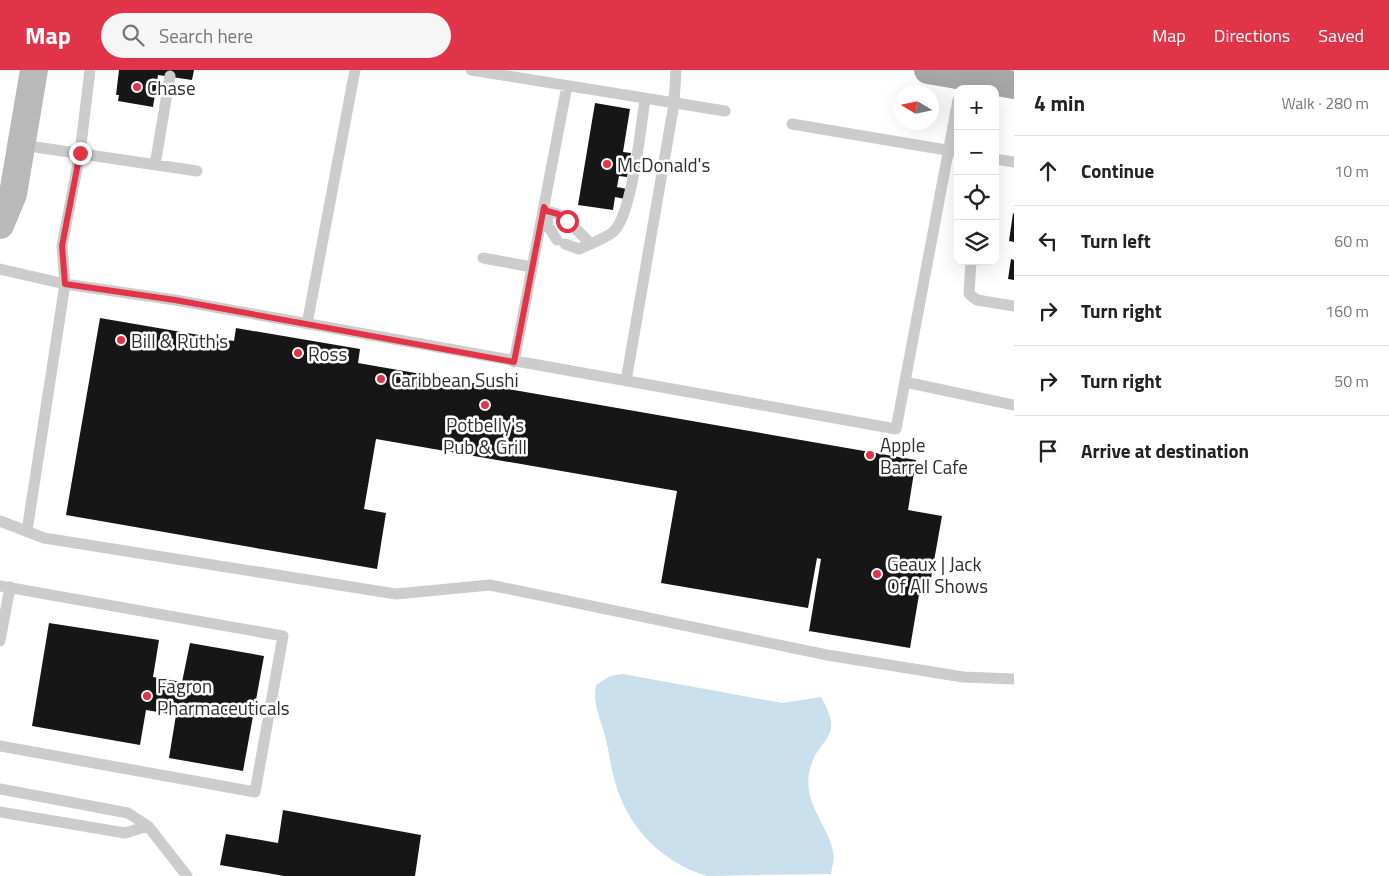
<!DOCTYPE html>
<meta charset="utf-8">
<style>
:root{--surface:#fff;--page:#f6f6f6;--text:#222;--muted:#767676;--line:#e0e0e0;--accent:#e23449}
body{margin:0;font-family:"Titillium Web",sans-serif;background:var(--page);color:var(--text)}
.controls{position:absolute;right:15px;top:15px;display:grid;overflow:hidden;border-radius:10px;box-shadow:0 5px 20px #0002}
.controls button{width:45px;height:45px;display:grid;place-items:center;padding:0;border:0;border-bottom:1px solid var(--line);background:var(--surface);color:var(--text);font:25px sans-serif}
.compass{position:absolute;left:894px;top:15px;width:45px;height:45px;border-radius:50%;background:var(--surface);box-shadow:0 5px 20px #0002;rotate:280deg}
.stop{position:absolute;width:15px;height:15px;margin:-11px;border:4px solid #e23449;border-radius:50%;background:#fff}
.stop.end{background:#e23449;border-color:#fff;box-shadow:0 1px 5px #0008}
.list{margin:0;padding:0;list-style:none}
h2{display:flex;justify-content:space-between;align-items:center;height:65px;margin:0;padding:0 20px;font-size:21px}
h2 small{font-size:16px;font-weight:400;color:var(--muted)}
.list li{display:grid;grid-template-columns:32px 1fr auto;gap:15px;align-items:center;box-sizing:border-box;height:70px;padding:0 20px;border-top:1px solid var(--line)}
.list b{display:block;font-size:19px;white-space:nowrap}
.list em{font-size:16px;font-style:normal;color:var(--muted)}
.icon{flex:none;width:28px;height:28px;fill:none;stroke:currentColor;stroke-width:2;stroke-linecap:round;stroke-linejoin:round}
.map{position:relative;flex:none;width:1014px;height:806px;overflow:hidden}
header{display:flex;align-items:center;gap:30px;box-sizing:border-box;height:70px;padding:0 25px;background:var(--accent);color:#fff}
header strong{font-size:24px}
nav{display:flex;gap:28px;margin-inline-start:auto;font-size:18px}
.search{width:350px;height:45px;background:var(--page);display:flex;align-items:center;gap:12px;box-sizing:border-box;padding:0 18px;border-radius:28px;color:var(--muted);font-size:19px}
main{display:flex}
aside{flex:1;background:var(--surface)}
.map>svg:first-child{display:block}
.water{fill:#c9dfeb}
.building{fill:#161616}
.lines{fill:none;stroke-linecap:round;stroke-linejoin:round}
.service{stroke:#ccc;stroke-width:11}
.secondary{stroke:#b9b9b9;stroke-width:28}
.primary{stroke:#a7a7a7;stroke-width:28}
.route{stroke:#e23449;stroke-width:6}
.poi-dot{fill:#e23449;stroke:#fff;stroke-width:2}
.labels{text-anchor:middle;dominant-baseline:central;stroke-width:5;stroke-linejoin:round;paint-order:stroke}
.poi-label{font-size:19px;fill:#2f2f2f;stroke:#fff;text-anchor:start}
</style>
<header>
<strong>Map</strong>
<div class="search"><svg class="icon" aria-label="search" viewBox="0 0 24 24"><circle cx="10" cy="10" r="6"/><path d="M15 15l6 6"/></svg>Search here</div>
<nav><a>Map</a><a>Directions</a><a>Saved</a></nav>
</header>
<main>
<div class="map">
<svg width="1014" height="806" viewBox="0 0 1014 806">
<rect width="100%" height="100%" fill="#fff"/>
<!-- water -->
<path class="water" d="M 623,604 L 782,633 L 821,627 C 847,672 815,666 809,704 C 804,735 828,755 833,781 C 835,788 832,797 831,804 L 707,806 C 663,793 629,759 616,715 C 611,701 610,685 606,670 C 602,652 592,634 596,615 L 610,606 Z"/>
<!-- building -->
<path class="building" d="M 119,0 L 194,0 L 192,10 L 158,5 L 153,37 L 118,31 L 119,25 L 116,25 Z
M 595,33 L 630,39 L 623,82 L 631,83 L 627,107 L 619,106 L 617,117 L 627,119 L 625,129 L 615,127 L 613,140 L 578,135 Z
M 1013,143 L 1014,144 L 1014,172 L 1009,171 Z
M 1011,189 L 1014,190 L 1014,210 L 1008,209 Z
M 100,248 L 234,271 L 236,258 L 360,279 L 358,293 L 916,390 L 908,440 L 942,446 L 931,508 L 922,507 L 910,578 L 809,561 L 821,489 L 817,488 L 808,538 L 661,513 L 677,421 L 376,369 L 364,439 L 386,443 L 377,499 L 66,445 Z
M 49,553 L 159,570 L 153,607 L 182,612 L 190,573 L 264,586 L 243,701 L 169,688 L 176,645 L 146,640 L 140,675 L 32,656 Z
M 283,740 L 421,765 L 415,806 L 284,806 L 220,795 L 226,764 L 278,773 Z"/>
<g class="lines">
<!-- service -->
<path class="service" d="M 471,0 L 725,41
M 792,54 L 958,82
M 22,75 L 197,101
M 995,89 L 1014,92
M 155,95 L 170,6
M 547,141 L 558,144 L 567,151
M 547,143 L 548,156 L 557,170
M 574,157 L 591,174
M 565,174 L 579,179 C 590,174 604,169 613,162 C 632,146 641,56 645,29
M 483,188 L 532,197
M 971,191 L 969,224 L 977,230 L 1014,236
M 0,199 L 65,214 L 175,230 L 896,359 L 958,30
M 307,254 L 355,0
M 514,292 L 567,16
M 626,311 L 674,34 L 676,0
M 905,312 L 1014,335
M 0,451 L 44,468 L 396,524 L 490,515 L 827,585 L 963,607 L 1014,609
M 27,461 L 65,214 L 62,176 L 80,83 L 90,0
M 0,516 L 283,566 L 255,722 L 0,676
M 0,571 L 10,517
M 0,719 L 128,743 L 148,756 L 187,806
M 0,742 L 125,763 L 148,756"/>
<!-- secondary -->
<path class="secondary" d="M 0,155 L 13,124 L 34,0"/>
<!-- primary -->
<path class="primary" d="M 928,0 L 1014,15"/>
</g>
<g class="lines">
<!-- route -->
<path class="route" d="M 80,83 L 62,176 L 65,214 L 175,230 L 514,292 L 544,137 L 547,141 L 558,144 L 567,151"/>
</g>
<!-- markers -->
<g class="poi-dot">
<circle cx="137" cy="17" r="5"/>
<circle cx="607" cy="94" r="5"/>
<circle cx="121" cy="270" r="5"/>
<circle cx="298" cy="283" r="5"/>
<circle cx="381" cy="309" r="5"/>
<circle cx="485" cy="335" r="5"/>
<circle cx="870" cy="385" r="5"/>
<circle cx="877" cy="504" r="5"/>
<circle cx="147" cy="626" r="5"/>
</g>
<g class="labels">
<!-- poi labels -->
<g class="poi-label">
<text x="147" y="17">Chase</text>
<text x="617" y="94">McDonald's</text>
<text x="131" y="270">Bill &amp; Ruth's</text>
<text x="308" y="283">Ross</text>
<text x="391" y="309">Caribbean Sushi</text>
<text x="485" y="354" text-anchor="middle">Potbelly's<tspan x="485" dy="22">Pub &amp; Grill</tspan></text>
<text x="880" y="374">Apple<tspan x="880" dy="22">Barrel Cafe</tspan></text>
<text x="887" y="493">Geaux | Jack<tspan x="887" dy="22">Of All Shows</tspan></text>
<text x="157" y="615">Fagron<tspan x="157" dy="22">Pharmaceuticals</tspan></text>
</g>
</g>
</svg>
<div class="controls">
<button>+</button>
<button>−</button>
<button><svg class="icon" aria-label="locate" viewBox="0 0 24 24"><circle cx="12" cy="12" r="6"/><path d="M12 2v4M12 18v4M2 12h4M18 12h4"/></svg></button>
<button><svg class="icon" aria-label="layers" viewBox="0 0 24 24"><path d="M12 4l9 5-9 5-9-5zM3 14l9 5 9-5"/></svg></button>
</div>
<svg class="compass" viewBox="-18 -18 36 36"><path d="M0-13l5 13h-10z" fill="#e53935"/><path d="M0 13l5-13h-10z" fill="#767676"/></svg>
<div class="stop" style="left:567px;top:151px"></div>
<div class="stop end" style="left:80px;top:83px"></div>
</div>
<aside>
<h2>4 min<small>Walk · 280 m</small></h2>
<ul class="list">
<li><svg class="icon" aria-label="ahead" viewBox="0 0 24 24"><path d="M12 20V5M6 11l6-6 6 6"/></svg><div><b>Continue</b></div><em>10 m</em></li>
<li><svg class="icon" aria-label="left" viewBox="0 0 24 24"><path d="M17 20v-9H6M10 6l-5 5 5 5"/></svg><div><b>Turn left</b></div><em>60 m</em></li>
<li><svg class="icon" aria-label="right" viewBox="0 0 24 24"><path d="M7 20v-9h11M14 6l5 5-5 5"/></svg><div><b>Turn right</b></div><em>160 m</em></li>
<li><svg class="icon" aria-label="right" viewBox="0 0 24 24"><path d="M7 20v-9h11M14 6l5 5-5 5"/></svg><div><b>Turn right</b></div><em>50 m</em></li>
<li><svg class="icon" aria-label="arrive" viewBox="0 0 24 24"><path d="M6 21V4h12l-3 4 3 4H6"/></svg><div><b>Arrive at destination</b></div></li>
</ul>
</aside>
</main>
